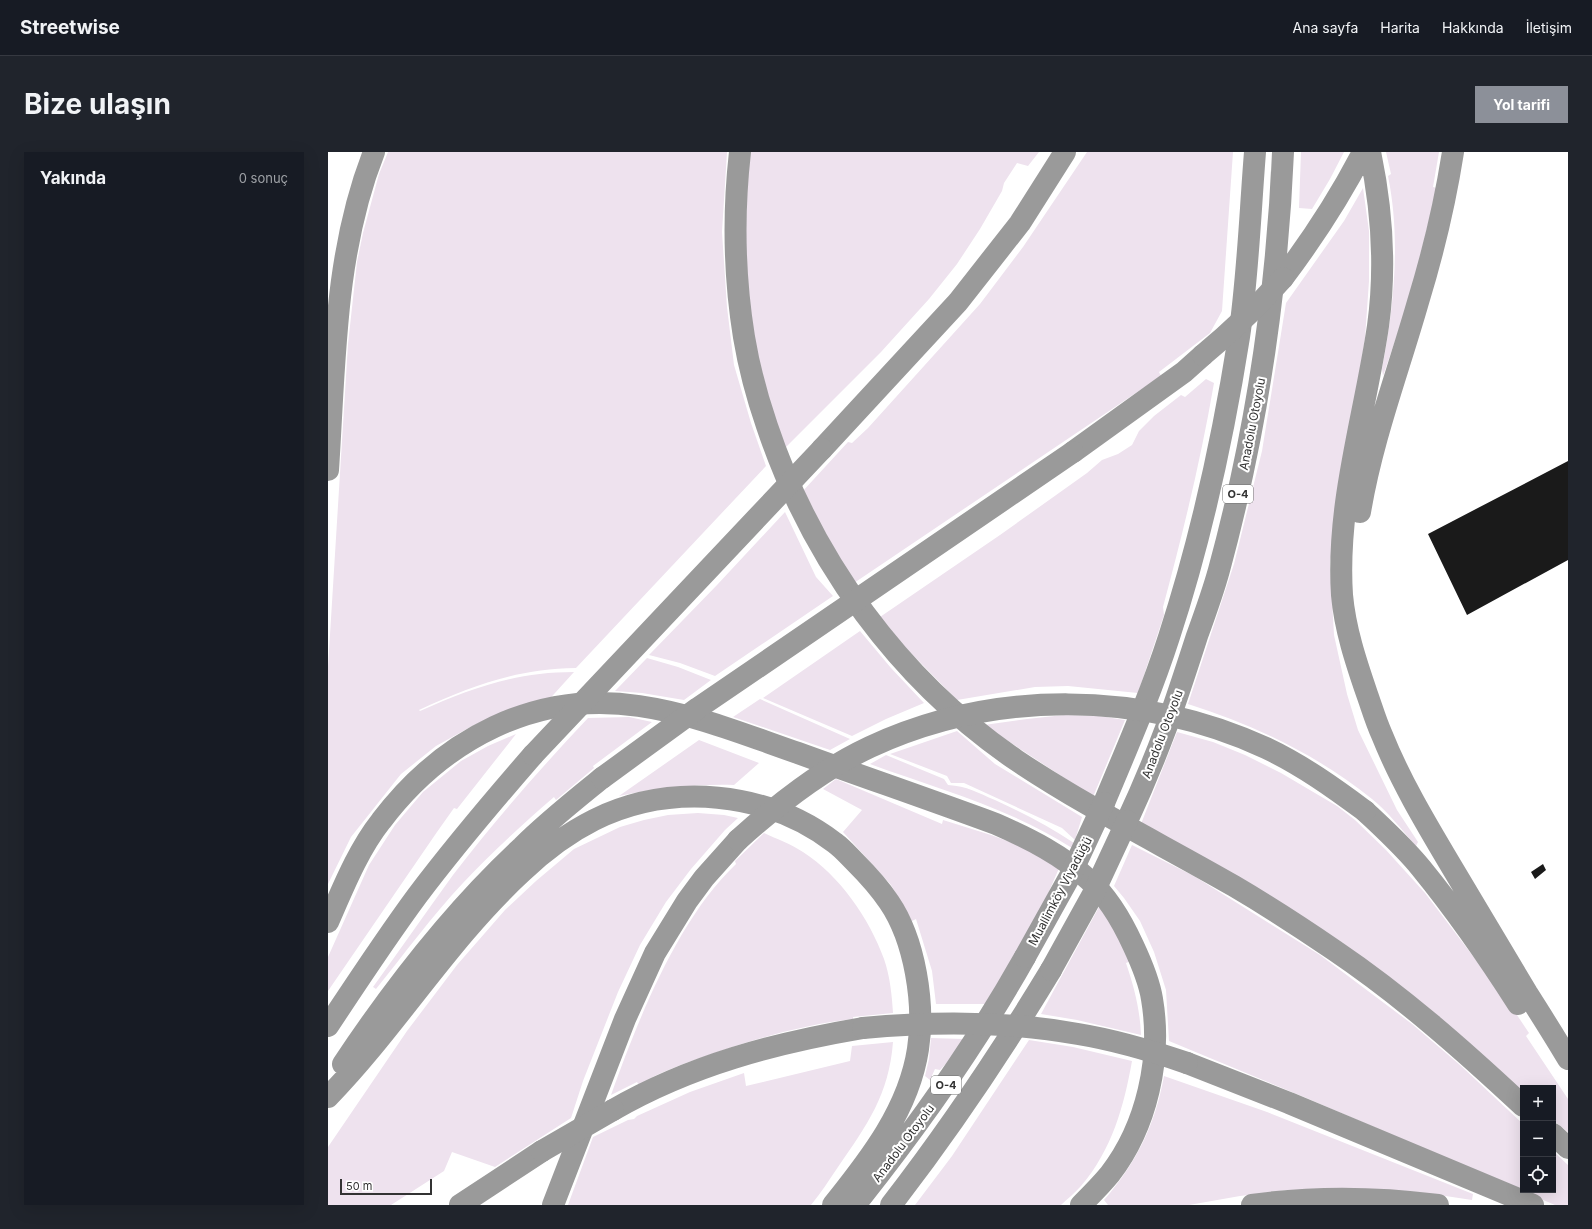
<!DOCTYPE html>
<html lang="tr">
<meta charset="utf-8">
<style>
:root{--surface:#171b24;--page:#20242c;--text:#f1f3f6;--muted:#9ea1a6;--line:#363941;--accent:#8c9099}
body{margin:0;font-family:Inter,sans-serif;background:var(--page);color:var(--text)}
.controls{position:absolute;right:12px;bottom:12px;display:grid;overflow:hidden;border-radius:0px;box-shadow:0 4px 16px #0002}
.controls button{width:36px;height:36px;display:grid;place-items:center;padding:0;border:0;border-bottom:1px solid var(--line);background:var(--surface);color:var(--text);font:20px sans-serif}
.scale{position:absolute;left:12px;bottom:10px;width:92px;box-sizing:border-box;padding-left:4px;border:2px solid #333;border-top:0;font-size:11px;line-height:14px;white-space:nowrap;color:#333;-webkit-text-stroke:3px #fff;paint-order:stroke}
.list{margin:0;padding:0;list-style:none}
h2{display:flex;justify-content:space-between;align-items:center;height:52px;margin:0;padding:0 16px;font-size:17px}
h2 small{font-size:13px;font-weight:400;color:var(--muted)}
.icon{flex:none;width:22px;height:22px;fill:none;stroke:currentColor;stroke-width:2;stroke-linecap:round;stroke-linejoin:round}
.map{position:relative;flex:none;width:1240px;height:1053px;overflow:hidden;border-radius:0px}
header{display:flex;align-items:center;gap:24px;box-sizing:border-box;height:56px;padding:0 20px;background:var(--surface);border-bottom:1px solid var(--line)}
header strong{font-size:19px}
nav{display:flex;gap:22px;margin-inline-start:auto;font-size:14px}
.intro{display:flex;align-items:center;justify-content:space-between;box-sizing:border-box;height:96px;padding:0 24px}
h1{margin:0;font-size:28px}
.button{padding:10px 18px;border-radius:0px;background:var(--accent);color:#fff;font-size:14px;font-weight:700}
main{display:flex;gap:24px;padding:0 24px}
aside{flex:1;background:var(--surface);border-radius:0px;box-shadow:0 4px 16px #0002}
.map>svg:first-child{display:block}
.green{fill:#eee2ee}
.building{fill:#1a1a1a}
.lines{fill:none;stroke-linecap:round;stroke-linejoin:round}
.highway{stroke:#9a9a9a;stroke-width:22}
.highway-bridge{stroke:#9a9a9a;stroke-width:22}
.labels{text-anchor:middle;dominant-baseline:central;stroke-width:4;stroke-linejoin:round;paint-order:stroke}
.shield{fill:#fff;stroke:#707070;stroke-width:1}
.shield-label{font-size:11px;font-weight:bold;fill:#333}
.street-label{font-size:12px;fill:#333;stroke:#fff}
</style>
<header>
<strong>Streetwise</strong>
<nav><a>Ana sayfa</a><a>Harita</a><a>Hakkında</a><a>İletişim</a></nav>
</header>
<div class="intro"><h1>Bize ulaşın</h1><a class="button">Yol tarifi</a></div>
<main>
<aside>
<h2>Yakında<small>0 sonuç</small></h2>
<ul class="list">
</ul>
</aside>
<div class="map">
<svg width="1240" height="1053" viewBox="0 0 1240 1053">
<rect width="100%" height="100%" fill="#fff"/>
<!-- green -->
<path class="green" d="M 60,0 L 399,0 L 394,80 L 399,155 L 406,213 L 423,271 L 438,314 L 248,516 C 189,517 145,533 91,558 L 92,559 C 144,536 188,520 246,520 L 217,552 L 186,557 L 146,573 L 108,594 L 73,622 L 23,685 L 0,732 L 0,515 L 20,192 L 29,110 L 35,81 L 51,22 Z
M 420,0 L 711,0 L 700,14 L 689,11 L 676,31 L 674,39 L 652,77 L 629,112 L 601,147 L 553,200 L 457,296 C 441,247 424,195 420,143 C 416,95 419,48 420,0 Z
M 759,0 L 905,0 L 894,159 L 882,181 L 831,220 L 833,224 L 526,431 L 474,340 L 520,290 L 524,291 L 540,276 L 652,152 L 695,95 Z
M 973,0 L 1016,0 L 1002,27 L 984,57 L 971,56 Z
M 1058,0 L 1111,0 L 1105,35 L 1109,36 L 1082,145 L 1055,224 L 1054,217 C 1066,154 1073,88 1060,24 L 1063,22 Z
M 1035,36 L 1041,79 L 1041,129 L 1037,186 L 1002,411 L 1006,483 L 1019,542 L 1030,578 L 1069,658 L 1090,690 L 1088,694 C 1074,678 1060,660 1044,647 C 989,603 927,573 860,552 L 906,412 L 934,299 L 958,151 L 1016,69 Z
M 878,227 L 886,231 C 873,307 855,381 835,455 L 836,463 L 810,541 L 740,534 L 707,535 L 629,548 L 575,493 L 552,465 L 672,383 L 759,321 L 774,308 L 790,302 L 804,293 L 811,279 L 826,264 L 853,243 L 857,245 Z
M 457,360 L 488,425 L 505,444 L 387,524 L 352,511 L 321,503 L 389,433 Z
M 532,479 L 563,516 L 596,551 L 558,567 L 524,584 L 435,546 Z
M 319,506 L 350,515 L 383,528 L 356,548 L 314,541 L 287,539 Z
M 432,547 L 522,587 L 502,598 L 405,565 Z
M 736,563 L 771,564 L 797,568 L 765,645 L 656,573 L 699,567 Z
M 301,565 L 324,570 L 265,614 L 266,616 L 228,648 L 226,645 C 195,672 164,700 135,731 C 104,764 77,801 48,837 L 45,835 C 72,798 98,760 125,723 C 167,668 213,616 260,566 Z
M 629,579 L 667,612 L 754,665 L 747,688 L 734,676 L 636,631 L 623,631 L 619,624 L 562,602 Z
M 849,580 L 885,590 L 917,603 L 953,621 L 1009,654 L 1027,668 L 1058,698 L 1097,741 L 1151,812 L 1163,824 L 1201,881 L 1198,884 L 1240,947 L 1240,980 L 1225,968 L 1225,936 L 1195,936 L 1195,942 L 1015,791 L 944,746 L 813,672 Z
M 188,582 L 129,657 L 126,656 L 109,680 L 0,839 L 0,805 L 41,713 L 67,673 L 95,640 L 133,609 L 160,594 Z
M 371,588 L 431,611 L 406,633 C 365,632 332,636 291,644 Z
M 558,603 L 616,627 L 620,633 C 639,634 650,641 667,648 C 695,661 721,674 746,691 L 744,696 C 682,656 610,637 542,612 Z
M 508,627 L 614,672 L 615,668 L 663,683 L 704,698 L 732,714 L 712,760 L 657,852 L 608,852 L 604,819 L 588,767 L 584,769 L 563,733 L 515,680 L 534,658 L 495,637 Z
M 370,661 L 396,663 L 410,666 L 397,678 L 363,717 L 338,750 L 312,793 L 290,840 L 255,929 L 243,966 L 167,1015 L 124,1000 L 116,1019 L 63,1053 L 0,1053 L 0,995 L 79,879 L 129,813 L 177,758 L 208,729 L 246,697 L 292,675 L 316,668 L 340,663 Z
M 436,681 C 449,687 463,692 475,700 C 512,724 541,766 556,807 C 562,824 564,844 565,861 L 525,865 L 525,867 C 473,873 427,887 378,904 C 355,912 331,920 311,933 L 309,930 L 283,943 C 310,868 349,768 408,712 L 407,709 Z
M 804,693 L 866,724 L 992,803 L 1084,872 L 1132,913 L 1195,972 L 1195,1038 L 1225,1038 L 1225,999 L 1240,1013 L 1240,1053 L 1227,1053 L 976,945 L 841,889 L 838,838 L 826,800 L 812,769 L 796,746 L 786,734 Z
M 771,755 L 789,778 L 803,809 L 798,811 C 806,835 812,857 813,883 L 749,868 L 713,862 Z
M 603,886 L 636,887 L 624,905 L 612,918 L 607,917 L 602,928 L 597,924 L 601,907 Z
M 701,888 L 745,895 L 804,909 C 796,954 784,998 753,1034 C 747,1041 739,1047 733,1053 L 587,1053 L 624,1004 Z
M 565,890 C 561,943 539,973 510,1015 C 501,1028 493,1041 483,1053 L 240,1053 L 265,985 L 300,968 L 306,967 L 309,964 L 362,940 L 416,921 L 418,934 L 522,909 L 524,894 Z
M 836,924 L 939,960 L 1145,1042 L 1144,1048 L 1111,1043 L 959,1038 L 912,1044 L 861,1053 L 780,1053 L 776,1048 C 809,1010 827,973 836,924 Z"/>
<!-- building -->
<path class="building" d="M 1240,309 L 1240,408 L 1139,463 L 1100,382 Z
M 1215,712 L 1218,718 L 1207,727 L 1203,720 Z"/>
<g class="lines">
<!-- highway -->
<path class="highway" d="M 412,0 C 405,62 406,123 416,185 C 421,215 429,245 439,274 C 484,408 571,528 688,608 C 758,655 833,692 906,734 C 940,754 974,776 1006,798 C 1074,844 1135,898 1195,954
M 1042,0 C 1054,57 1058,116 1050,174 C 1037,263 1008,352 1014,443 C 1017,477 1028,510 1039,542 C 1044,556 1048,570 1054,583 C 1072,628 1097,670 1122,712 C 1148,755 1173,798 1199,841 C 1213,863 1227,885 1240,907
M 955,126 C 985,86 1012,45 1035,0
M 494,297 L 630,150 L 692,71 L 737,0
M 745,300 L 856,220 L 875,203
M 0,318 C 7,211 6,101 46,0
M 1032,360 C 1044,288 1070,220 1090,150 C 1105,101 1117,51 1125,0
M 776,651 C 799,596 823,541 841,485 C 873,387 895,286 911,185 C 920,124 922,62 927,0
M 1037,659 C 1056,677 1076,695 1093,716 C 1128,759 1160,805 1190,852
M 799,669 C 813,639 826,608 838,576 C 849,546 859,515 869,484 C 877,462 885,440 891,418 C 928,282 949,141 955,0
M 0,770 C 15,736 30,698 53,669 C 115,587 208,538 311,554 C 367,562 418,583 470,601 C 536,625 603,648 668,672 C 702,687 734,703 761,728 C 780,745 794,769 805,793 C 813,810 821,828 824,847 C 834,906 819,974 782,1022 C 773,1033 763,1043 753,1053
M 0,874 C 29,830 58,786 89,744 C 126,695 165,649 205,603
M 859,911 L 961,951 L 1205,1053
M 15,912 C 67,834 125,759 194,695 C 219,670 247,648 274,626
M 0,945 C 69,874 120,788 194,720 C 215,700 240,681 266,668 C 343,630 439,639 507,691 C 514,696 520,703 526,709 C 539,722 551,735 561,750 C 587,788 597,852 590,897 C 581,957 542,1007 505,1053
M 285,958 C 363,913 447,891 535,876
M 1225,982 L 1240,996
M 132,1053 L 214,999
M 225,1053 L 297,867 L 327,801 L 359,749 L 376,726 L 410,688
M 527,1053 C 591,973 647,894 697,805
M 563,1053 C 621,978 674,899 723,818
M 924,1053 C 986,1044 1048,1045 1110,1053"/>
<!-- highway-bridge -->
<path class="highway-bridge" d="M 875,203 C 904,179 930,154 955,126
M 205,603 L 494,297
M 274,626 L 370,556 L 745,300
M 410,688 C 450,652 493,618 542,595 C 667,537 814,539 938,596 C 974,613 1006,636 1037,659
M 697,805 L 742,724 L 776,651
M 723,818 L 765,742 L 799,669
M 535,876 C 607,869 679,869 750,882 C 787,888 824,899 859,911
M 214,999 L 285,958"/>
</g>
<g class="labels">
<!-- shield labels -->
<g class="shield">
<rect x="895" y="333" width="30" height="18" rx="3"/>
<rect x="603" y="924" width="30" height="18" rx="3"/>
</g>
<g class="shield-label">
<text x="910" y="342">O-4</text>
<text x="618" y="933">O-4</text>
</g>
<!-- street labels -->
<g class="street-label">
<text transform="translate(924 272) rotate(-79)">Anadolu Otoyolu</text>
<text transform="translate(834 582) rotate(-69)">Anadolu Otoyolu</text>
<text transform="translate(732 739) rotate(-62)">Muallimköy Viyadüğü</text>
<text transform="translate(575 991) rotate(-53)">Anadolu Otoyolu</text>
</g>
</g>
</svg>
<div class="controls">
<button>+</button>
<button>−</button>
<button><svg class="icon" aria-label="locate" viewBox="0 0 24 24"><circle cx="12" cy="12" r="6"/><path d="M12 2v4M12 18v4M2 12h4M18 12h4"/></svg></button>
</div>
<div class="scale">50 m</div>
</div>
</main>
